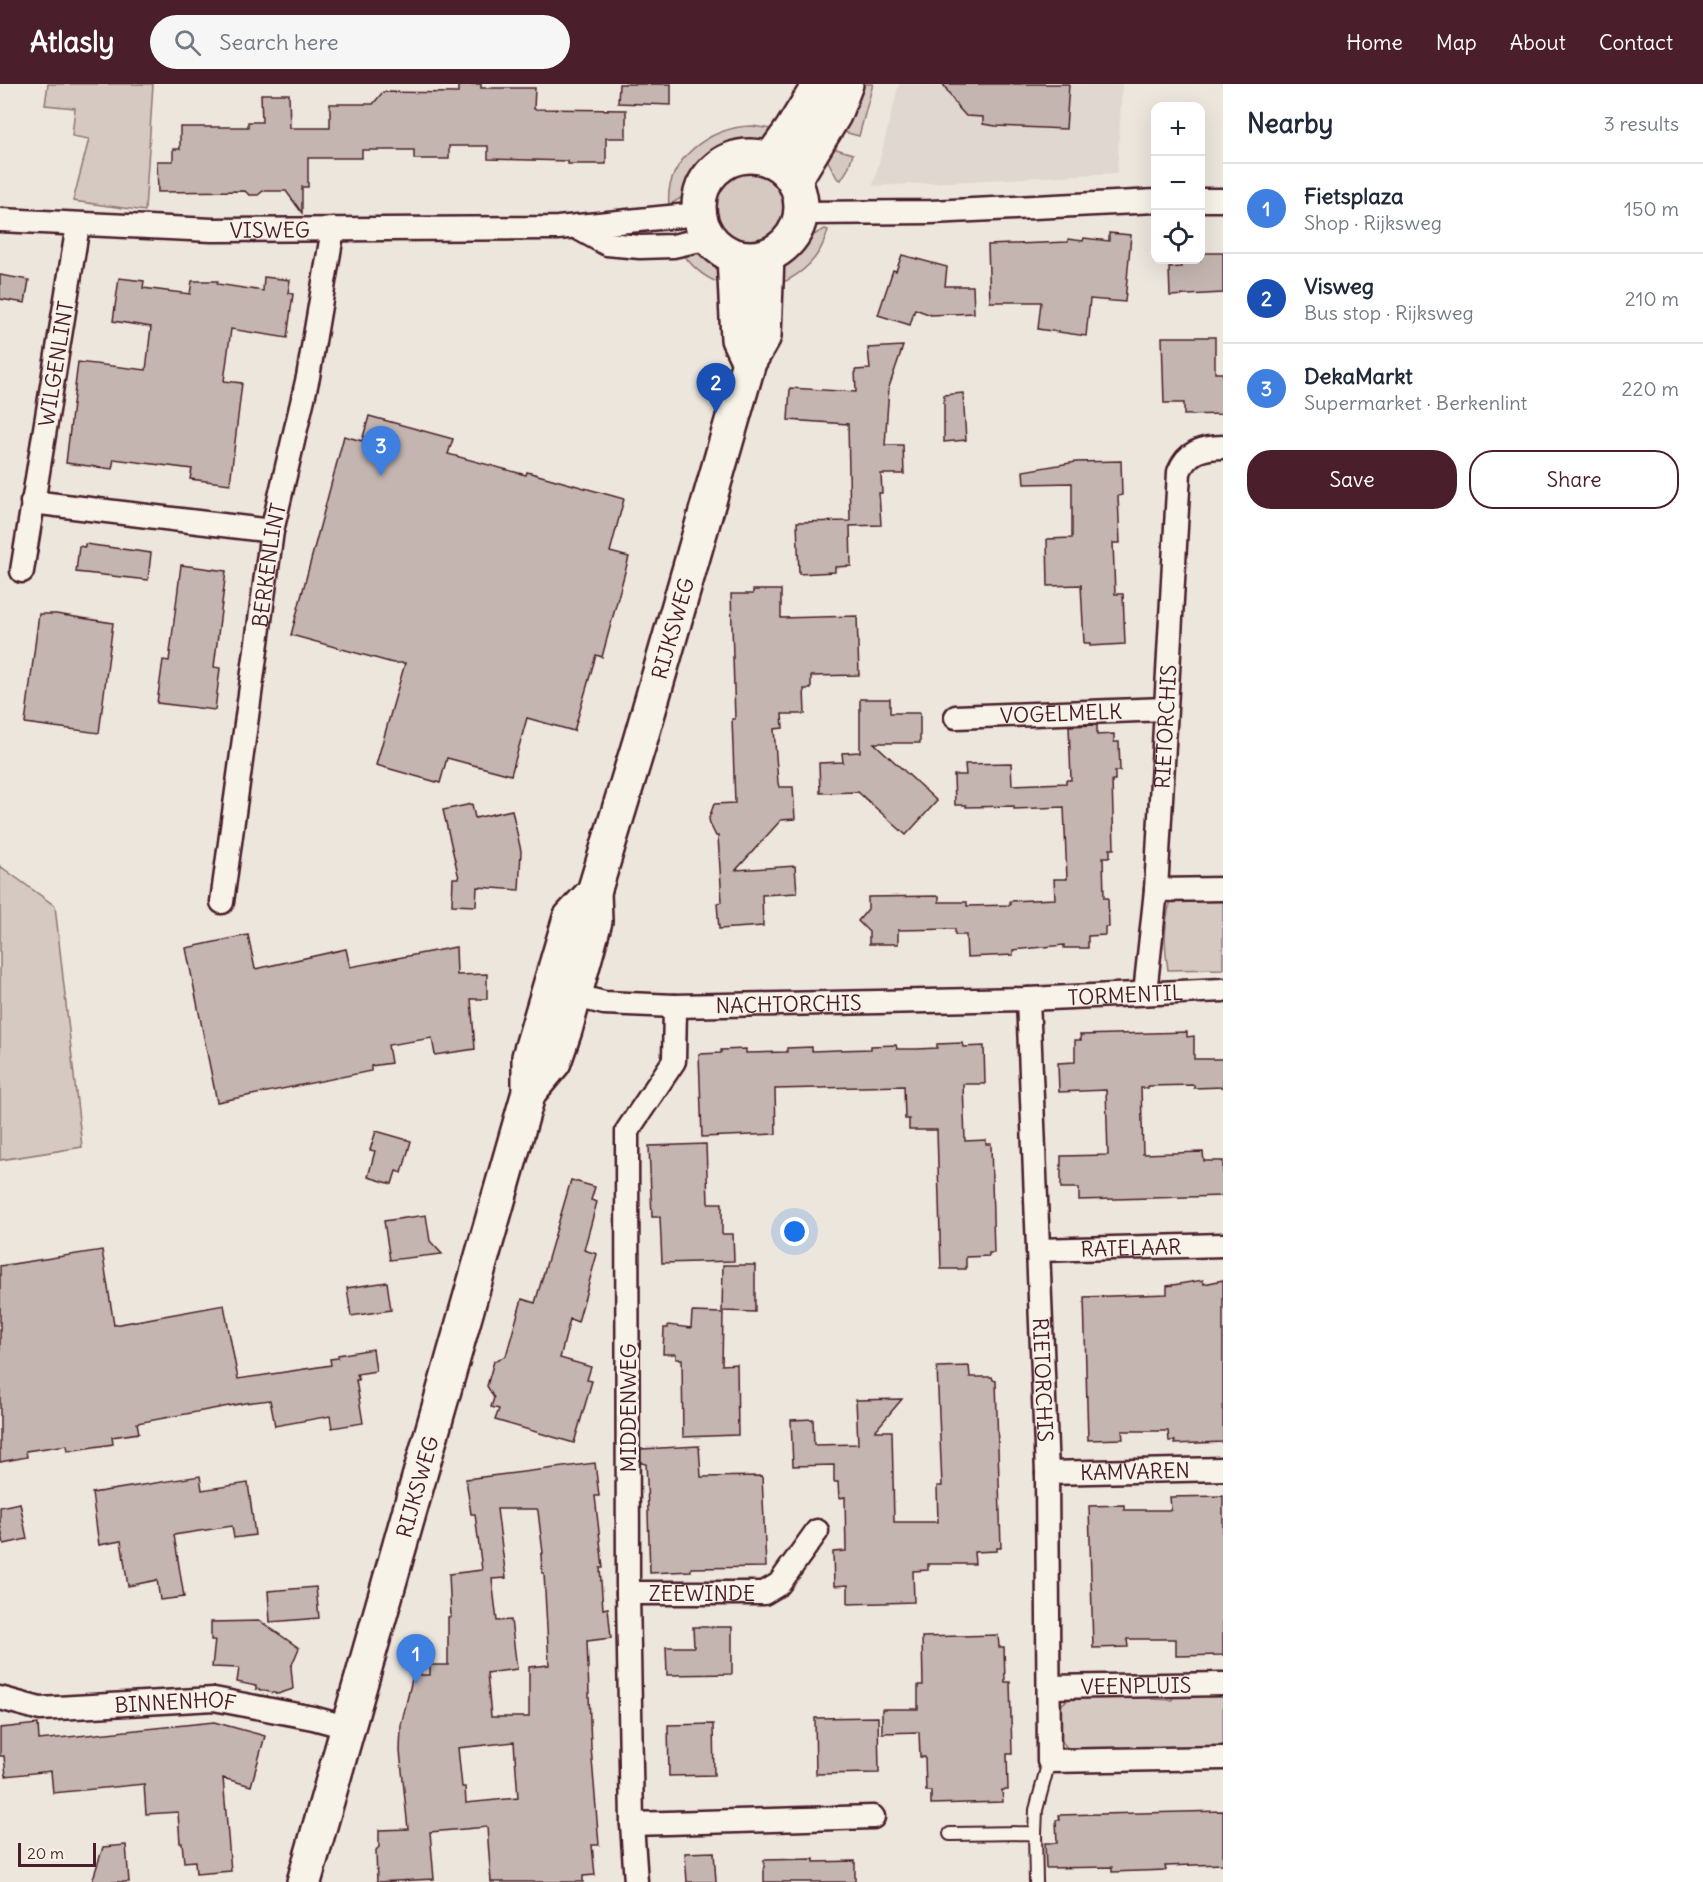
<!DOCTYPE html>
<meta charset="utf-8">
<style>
:root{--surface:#fff;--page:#f6f6f7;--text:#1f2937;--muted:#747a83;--line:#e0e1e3;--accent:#4a1f2b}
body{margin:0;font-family:Delius,sans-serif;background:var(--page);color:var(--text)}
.controls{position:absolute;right:18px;top:18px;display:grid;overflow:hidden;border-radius:12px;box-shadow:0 6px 24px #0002}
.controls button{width:54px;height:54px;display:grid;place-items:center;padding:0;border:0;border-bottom:2px solid var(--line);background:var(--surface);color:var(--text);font:30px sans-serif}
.scale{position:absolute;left:18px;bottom:15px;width:78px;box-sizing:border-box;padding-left:6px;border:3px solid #4a1f2b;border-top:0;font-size:16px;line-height:21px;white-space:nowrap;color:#4a1f2b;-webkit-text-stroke:4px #f7f3e8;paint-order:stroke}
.you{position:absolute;left:795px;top:1148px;width:21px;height:21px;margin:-15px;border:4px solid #fff;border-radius:50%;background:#1a73e8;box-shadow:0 0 0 9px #1a73e833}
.badge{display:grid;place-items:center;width:39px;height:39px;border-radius:50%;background:var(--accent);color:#fff;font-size:20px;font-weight:700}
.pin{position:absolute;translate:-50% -50px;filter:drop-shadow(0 2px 3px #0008)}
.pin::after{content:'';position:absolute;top:32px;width:21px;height:18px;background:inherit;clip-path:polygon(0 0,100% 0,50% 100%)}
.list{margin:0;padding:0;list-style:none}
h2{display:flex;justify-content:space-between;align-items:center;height:78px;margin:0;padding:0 24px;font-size:26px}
h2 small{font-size:20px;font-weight:400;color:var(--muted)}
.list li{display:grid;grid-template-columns:39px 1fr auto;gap:18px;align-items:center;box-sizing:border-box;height:90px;padding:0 24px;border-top:2px solid var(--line)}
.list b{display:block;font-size:22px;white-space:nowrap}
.list p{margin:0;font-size:20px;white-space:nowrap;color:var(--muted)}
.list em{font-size:20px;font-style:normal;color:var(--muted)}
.actions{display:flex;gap:12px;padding:18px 24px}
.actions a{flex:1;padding:14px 0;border:2px solid var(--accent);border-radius:24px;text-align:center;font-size:21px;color:var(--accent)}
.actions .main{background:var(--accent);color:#fff}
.icon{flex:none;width:33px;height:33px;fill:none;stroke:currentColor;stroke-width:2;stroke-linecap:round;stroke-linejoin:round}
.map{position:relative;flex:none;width:1223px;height:1798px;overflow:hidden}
header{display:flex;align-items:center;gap:36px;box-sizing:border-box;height:84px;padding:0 30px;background:var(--accent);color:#fff}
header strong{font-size:28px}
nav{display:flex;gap:33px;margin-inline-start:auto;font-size:21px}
.search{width:420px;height:54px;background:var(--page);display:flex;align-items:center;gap:15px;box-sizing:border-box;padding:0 21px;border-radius:33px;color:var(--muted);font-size:22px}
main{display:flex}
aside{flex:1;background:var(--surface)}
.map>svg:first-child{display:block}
.built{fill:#e0d7d0}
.green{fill:#d5c9c2;stroke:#907476;stroke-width:1.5}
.building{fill:#c4b5b0;stroke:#4a1f2b;stroke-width:1.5;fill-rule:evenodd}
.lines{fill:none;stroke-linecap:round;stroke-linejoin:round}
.lane-casing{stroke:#4a1f2b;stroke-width:16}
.street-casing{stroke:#4a1f2b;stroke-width:27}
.primary-casing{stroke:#4a1f2b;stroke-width:38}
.lane{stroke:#f7f3e8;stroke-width:12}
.street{stroke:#f7f3e8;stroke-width:22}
.primary{stroke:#f7f3e8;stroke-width:33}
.labels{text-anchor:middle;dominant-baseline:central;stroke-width:6;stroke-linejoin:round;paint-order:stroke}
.street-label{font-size:21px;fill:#4a1f2b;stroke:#f7f3e8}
</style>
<header>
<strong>Atlasly</strong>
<div class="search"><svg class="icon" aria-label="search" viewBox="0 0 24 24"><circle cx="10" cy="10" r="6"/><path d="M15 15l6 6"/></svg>Search here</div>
<nav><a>Home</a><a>Map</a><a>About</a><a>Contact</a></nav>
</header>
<main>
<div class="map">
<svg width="1223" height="1798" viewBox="0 0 1223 1798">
<rect width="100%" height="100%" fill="#ece6dd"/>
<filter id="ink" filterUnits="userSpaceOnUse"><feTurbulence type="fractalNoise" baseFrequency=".0167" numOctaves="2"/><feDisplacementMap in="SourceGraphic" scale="12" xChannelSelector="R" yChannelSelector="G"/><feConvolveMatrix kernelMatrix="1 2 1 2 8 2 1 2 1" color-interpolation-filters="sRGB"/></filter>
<g filter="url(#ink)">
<!-- built -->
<path class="built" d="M 899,0 L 1122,0 L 1117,89 L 873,102 Z"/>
<!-- green -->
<path class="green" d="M 48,0 L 153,0 L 145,127 L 73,117 L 89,55 L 72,52 L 75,24 L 45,21 Z
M 854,0 L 873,0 L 859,52 L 836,46 Z
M 752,42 L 778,46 L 767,57 L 733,63 L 717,70 L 701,86 L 681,114 L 669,121 C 664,76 711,42 752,42 Z
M 826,62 L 853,70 L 848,85 L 841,96 L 837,94 L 823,68 Z
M715 124a35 35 0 1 1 70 0a35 35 0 1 1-70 0Z
M 825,145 L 828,146 C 821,173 802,191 777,201 C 778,196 778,191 779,186 C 783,172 811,151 825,145 Z
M 696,168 C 717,172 720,181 725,201 C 708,196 694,185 684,171 Z
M 0,782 L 55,822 L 82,1063 L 0,1076 Z
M 1223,815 L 1223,885 L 1168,886 C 1164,863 1164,838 1171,816 Z
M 1223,1609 L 1223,1664 L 1071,1667 C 1052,1651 1048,1628 1070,1614 L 1152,1611 L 1152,1615 L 1172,1616 L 1174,1610 Z"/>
<!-- building -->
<path class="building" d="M 458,0 L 481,0 L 481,4 L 535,4 L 534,25 L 626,26 L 626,54 L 606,54 L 606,80 L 568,80 L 568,77 L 488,75 L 488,62 L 449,62 L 449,75 L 414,75 L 414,66 L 362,66 L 362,74 L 308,74 L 308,103 L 302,103 L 302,129 L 286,107 L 263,107 L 258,111 L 249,111 L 245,107 L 158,108 L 157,77 L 173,77 L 173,65 L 180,65 L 180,43 L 248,43 L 248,38 L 262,38 L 261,10 L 289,10 L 290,44 L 330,44 L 330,20 L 373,20 L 383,8 L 458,9 Z
M 619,0 L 671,0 L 671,21 L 618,19 Z
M 943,0 L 1069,0 L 1066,45 L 996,42 L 983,40 L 983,33 L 966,32 L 957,22 Z
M 1109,149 L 1131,151 L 1125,218 L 1090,215 L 1086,252 L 1038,245 L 1041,218 L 990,218 L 988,161 L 1068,158 L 1068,155 L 1083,157 L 1084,154 L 1109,157 Z
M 1200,169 L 1223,169 L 1223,209 L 1170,212 L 1169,184 L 1181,183 L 1180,176 L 1200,176 Z
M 902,171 L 947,183 L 945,202 L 973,202 L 974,229 L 931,231 L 915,225 L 910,241 L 878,231 L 893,186 L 896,187 Z
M 0,191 L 29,196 L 25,219 L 0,215 Z
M 264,193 L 290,196 L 288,209 L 293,210 L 287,254 L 231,245 L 224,297 L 242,299 L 230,400 L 190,395 L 192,385 L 114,375 L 112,385 L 66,379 L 78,278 L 146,286 L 151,243 L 113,237 L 119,194 L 144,197 L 143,204 L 190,210 L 192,197 L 218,197 L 217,200 L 263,207 Z
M 1162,253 L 1215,253 L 1215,289 L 1223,289 L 1223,330 L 1184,331 L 1184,319 L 1164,319 Z
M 903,262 L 889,303 L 885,361 L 903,361 L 904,390 L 881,390 L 882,409 L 879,409 L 881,441 L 850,442 L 851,482 L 835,483 L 835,488 L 799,490 L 797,438 L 850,437 L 848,340 L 788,336 L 790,304 L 856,308 L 855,286 L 870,285 L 868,264 Z
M 963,309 L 966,356 L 944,358 L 944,311 Z
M 369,332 L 453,355 L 448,370 L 526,391 L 527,388 L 624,415 L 610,468 L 629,473 L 602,573 L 596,571 L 574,647 L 527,634 L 511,691 L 447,674 L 440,699 L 376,681 L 405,579 L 393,579 L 291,551 L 344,352 L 362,357 Z
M 1121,377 L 1122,411 L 1118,412 L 1120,459 L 1113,459 L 1115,510 L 1123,510 L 1125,560 L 1090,562 L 1090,559 L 1084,559 L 1081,501 L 1048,502 L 1047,455 L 1072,454 L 1072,399 L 1024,400 L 1023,387 L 1076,378 Z
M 85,460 L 151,469 L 148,496 L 76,488 L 79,462 L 85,463 Z
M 181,481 L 226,487 L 214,583 L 220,584 L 215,626 L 157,619 L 163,576 L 169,577 Z
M 753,506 L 781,506 L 781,534 L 857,532 L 859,591 L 811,592 L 811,605 L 804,605 L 805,630 L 782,630 L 783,644 L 774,645 L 778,699 L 779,703 L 793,703 L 795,735 L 781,736 L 736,786 L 795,782 L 797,809 L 762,811 L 763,842 L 719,845 L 717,819 L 722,818 L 718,752 L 716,752 L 710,740 L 709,734 L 714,720 L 735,719 L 732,635 L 735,635 L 731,510 L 753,510 Z
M 39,530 L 56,530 L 113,539 L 99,649 L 25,639 Z
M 860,615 L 890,615 L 890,629 L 920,629 L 920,659 L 874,659 L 937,717 L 906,751 L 858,708 L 820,709 L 819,679 L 843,678 L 842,669 L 860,668 Z
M 1097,641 L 1097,651 L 1114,650 L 1114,658 L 1119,658 L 1120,687 L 1115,687 L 1115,696 L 1112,696 L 1114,765 L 1110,765 L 1110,773 L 1103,773 L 1104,814 L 1108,814 L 1109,843 L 1105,843 L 1105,851 L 1088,852 L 1088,864 L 1064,864 L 1064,861 L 1013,866 L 1013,871 L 967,873 L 966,851 L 955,851 L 955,845 L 898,846 L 898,860 L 869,860 L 869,848 L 858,837 L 868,825 L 868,813 L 939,812 L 939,818 L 967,818 L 967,822 L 1010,821 L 1010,817 L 1055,815 L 1054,795 L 1067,795 L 1064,723 L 1014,725 L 1014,722 L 966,723 L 966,721 L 955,721 L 954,691 L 966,691 L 965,680 L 1011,679 L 1012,701 L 1066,699 L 1066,696 L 1071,696 L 1069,642 Z
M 472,720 L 475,734 L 512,726 L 521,767 L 519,806 L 477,803 L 476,822 L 452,821 L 453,794 L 459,794 L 443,726 Z
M 248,851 L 255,885 L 346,865 L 350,883 L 456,863 L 457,891 L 487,890 L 487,915 L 471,915 L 475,965 L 435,971 L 432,954 L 388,961 L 391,979 L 371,982 L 371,987 L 217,1018 L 186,864 Z
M 1187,948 L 1187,953 L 1194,952 L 1194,975 L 1223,975 L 1223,1003 L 1194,1004 L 1194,1001 L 1148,1002 L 1148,1004 L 1141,1004 L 1143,1070 L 1203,1068 L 1204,1077 L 1223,1077 L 1223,1112 L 1079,1116 L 1079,1104 L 1061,1104 L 1061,1072 L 1108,1071 L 1106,1006 L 1059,1008 L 1058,979 L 1075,978 L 1075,956 L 1081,956 L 1080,951 Z
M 962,959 L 963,963 L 984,962 L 985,1000 L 963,1000 L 965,1057 L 986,1056 L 986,1060 L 991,1060 L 994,1169 L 989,1169 L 989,1172 L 966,1173 L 966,1185 L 941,1185 L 937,1046 L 909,1046 L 909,1035 L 905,1035 L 904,1002 L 775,1005 L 776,1050 L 702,1053 L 699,970 L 721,969 L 721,966 L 746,965 L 746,969 L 787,968 L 787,964 L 812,963 L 812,967 L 838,966 L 871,965 L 871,962 L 896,961 L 897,965 L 917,965 L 937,964 L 937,960 Z
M 376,1047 L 411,1057 L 402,1089 L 396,1087 L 392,1100 L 368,1093 L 375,1067 L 370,1066 Z
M 706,1060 L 708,1119 L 722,1119 L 722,1150 L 733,1150 L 734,1177 L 662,1179 L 660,1133 L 652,1133 L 649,1062 Z
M 571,1096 L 595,1103 L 591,1116 L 597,1118 L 584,1166 L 597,1170 L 578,1238 L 570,1235 L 560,1274 L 591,1283 L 587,1296 L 592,1297 L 574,1359 L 495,1336 L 499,1325 L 491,1323 L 494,1314 L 487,1302 L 494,1277 L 506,1272 L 522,1215 L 535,1219 Z
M 426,1131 L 430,1157 L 442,1170 L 390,1176 L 384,1137 Z
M 102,1166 L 114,1241 L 224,1221 L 238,1295 L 331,1281 L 330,1275 L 338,1274 L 338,1271 L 373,1265 L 376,1287 L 357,1290 L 359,1296 L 356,1296 L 363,1339 L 332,1344 L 330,1332 L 275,1342 L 270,1316 L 245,1319 L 137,1339 L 139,1349 L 112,1353 L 113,1360 L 68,1367 L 67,1361 L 26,1367 L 27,1373 L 0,1378 L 0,1182 Z
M 723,1181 L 755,1181 L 755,1228 L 722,1227 Z
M 1203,1196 L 1204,1200 L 1223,1196 L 1223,1358 L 1174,1360 L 1175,1357 L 1169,1357 L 1168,1347 L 1122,1347 L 1123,1355 L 1088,1356 L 1084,1213 L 1167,1210 L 1167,1202 Z
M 387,1198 L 391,1226 L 351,1232 L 347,1204 Z
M 692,1228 L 723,1229 L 722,1281 L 737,1280 L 738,1351 L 683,1353 L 682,1275 L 676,1275 L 676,1270 L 663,1270 L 664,1244 L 668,1244 L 668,1241 L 691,1244 Z
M 969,1282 L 970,1293 L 992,1293 L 993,1296 L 996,1297 L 1001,1464 L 997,1464 L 997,1467 L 974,1468 L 975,1480 L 928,1480 L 928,1486 L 913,1487 L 914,1518 L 848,1520 L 848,1501 L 834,1502 L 833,1468 L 846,1467 L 845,1413 L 839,1414 L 838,1398 L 834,1398 L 834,1381 L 793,1382 L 791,1336 L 813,1335 L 814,1361 L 858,1360 L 856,1316 L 902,1315 L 875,1347 L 892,1347 L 894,1438 L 938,1438 L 937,1402 L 942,1402 L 937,1283 Z
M 699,1362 L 701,1393 L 762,1392 L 766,1483 L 691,1484 L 691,1487 L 650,1489 L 647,1398 L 646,1380 L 641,1379 L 641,1365 Z
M 595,1379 L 599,1412 L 595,1412 L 603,1484 L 600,1484 L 603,1525 L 608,1524 L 611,1554 L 587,1557 L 591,1663 L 599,1761 L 592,1761 L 595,1791 L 583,1792 L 583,1798 L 491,1798 L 487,1743 L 430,1748 L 434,1795 L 377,1798 L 376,1766 L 379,1763 L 379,1746 L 408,1745 L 400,1667 L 401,1641 L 413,1591 L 430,1591 L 430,1581 L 448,1581 L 448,1533 L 451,1533 L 449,1490 L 482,1486 L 475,1430 L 471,1430 L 466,1395 ZM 497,1425 L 537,1425 L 538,1427 L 543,1469 L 541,1470 L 542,1489 L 544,1489 L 549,1581 L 529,1583 L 529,1633 L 491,1633 L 487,1589 L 517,1585 L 511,1536 L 497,1537 L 492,1495 L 506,1494 ZM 514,1658 L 518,1714 L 466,1719 L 465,1703 L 462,1703 L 458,1664 Z
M 200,1392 L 202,1406 L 248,1399 L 255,1451 L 234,1454 L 232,1442 L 174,1451 L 184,1513 L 160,1516 L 157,1496 L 128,1502 L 121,1457 L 99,1461 L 92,1409 Z
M 1223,1412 L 1223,1571 L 1176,1572 L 1176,1555 L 1127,1555 L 1128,1563 L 1093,1564 L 1089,1422 L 1124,1421 L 1124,1426 L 1171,1426 L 1170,1413 Z
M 20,1419 L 27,1455 L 4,1460 L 0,1440 L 0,1423 Z
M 316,1503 L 319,1534 L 270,1538 L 268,1507 Z
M 260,1537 L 299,1564 L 291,1583 L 293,1605 L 278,1610 L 256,1605 L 256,1602 L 237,1598 L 239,1584 L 212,1583 L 215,1556 L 211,1556 L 211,1538 Z
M 693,1543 L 732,1543 L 732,1590 L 667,1591 L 666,1563 L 694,1563 Z
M 998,1551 L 999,1563 L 1004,1563 L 1005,1598 L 1010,1598 L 1012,1670 L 1007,1670 L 1008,1706 L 1002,1706 L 1003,1718 L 931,1720 L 931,1707 L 926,1707 L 925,1673 L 920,1673 L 919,1648 L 882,1649 L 882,1625 L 918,1625 L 918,1601 L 923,1601 L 922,1553 Z
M 878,1633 L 879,1689 L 816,1690 L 815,1634 Z
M 214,1638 L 265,1652 L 251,1702 L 223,1694 L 231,1787 L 196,1790 L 195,1777 L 184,1778 L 182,1759 L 180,1759 L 178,1728 L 146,1730 L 144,1700 L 53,1709 L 51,1687 L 6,1692 L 4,1672 L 0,1672 L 0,1644 L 38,1640 L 39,1656 Z
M 713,1640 L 714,1691 L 669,1692 L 668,1641 Z
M 1223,1727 L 1223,1780 L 1165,1782 L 1166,1786 L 1112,1788 L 1112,1783 L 1046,1784 L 1045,1759 L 1057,1759 L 1056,1736 L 1060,1736 L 1059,1731 Z
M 126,1761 L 129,1798 L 92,1798 L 103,1763 Z
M 714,1768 L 716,1798 L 687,1798 L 685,1769 Z
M 814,1775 L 814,1778 L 855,1777 L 855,1798 L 764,1798 L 764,1776 Z"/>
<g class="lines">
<!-- lane casing -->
<g class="lane-casing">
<path id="lane" d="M 1035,1749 L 1036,1798
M 950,1750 L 1035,1749 L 1036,1726 L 1049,1677"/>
</g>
<!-- street casing -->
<g class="street-casing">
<g id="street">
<path d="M 1200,116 L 1223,116"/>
<path d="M 802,129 L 931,128 L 1156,117"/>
<path id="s1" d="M 0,136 L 212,146 L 558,144 L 699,130"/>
<path d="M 576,143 L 607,160 L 640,163 L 673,162 L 709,154"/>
<path d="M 32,418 L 272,447"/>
<path id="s2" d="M 22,487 L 78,141"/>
<path id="s3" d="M 956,633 L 1165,625"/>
<path d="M 1156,806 L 1223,805"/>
<path id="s4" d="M 222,818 L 272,447 L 308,293 L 333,145"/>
<path id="s5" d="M 560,908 L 604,919 L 675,922 L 1028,915 L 1223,906"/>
<path id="s6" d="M 1145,909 L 1156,806 L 1179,388 C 1187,368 1202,363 1223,363"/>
<path id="s7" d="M 1028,915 L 1047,1389 L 1049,1677 L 1223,1674"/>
<path id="s8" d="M 1038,1166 L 1223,1161"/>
<path id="s9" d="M 1047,1389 L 1223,1385"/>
<path id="s10" d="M 628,1509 L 764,1509 L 779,1500 L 817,1447"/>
<path id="s11" d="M 1049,1603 L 1223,1600"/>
<path id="s12" d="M 0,1614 L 40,1625 L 214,1615 L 313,1634 L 350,1644"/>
<path d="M 632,1740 L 873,1733"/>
<path d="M 636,1798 L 632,1740 L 628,1509 L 627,1047 L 674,977 L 675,922"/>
</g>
</g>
<!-- primary casing -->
<g class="primary-casing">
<g id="primary">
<circle cx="750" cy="123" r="51"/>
<path d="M 770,76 L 791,47 L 820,0"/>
<path d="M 794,97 L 834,31 L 846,0"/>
<path d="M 734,172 L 738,255 L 749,278"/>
<path id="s13" d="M 529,1008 L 554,978 L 565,946 L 595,837 L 594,808 L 640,657 L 749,278 L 764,252 L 767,172"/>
<path id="s14" d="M 304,1798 C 381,1535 453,1271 529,1008 L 529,973 L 570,834 L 594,808"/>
</g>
</g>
<!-- lane -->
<use href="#lane" class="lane"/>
<!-- street -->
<use href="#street" class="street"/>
<!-- primary -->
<use href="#primary" class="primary"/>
</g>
</g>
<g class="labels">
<!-- street labels -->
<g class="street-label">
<text stroke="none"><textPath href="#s1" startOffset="270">VISWEG</textPath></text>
<text stroke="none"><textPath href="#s2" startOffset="210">WILGENLINT</textPath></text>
<text stroke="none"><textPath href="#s4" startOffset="340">BERKENLINT</textPath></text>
<text stroke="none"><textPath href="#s13" startOffset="490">RIJKSWEG</textPath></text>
<text stroke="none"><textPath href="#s3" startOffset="105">VOGELMELK</textPath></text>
<text stroke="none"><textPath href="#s6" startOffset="267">RIETORCHIS</textPath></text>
<text stroke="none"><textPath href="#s5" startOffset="567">TORMENTIL</textPath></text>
<text stroke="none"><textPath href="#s5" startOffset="230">NACHTORCHIS</textPath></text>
<text stroke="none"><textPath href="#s8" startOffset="93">RATELAAR</textPath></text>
<text stroke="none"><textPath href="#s7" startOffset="381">RIETORCHIS</textPath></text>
<text transform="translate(628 1324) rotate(-90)">MIDDENWEG</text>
<text stroke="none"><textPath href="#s9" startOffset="88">KAMVAREN</textPath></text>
<text stroke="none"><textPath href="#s14" startOffset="411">RIJKSWEG</textPath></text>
<text stroke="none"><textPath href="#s10" startOffset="74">ZEEWINDE</textPath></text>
<text stroke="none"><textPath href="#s11" startOffset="87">VEENPLUIS</textPath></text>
<text stroke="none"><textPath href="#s12" startOffset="177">BINNENHOF</textPath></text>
</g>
</g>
</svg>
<div class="controls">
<button>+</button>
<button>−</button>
<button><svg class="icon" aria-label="locate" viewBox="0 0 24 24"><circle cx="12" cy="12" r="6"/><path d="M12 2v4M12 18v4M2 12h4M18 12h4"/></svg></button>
</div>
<div class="scale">20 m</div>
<div class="you"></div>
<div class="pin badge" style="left:416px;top:1600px;background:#3f7fe0">1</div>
<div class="pin badge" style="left:716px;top:329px;background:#1a4fb4">2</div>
<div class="pin badge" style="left:381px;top:392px;background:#3f7fe0">3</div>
</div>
<aside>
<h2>Nearby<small>3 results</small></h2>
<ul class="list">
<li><span class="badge" style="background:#3f7fe0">1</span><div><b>Fietsplaza</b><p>Shop · Rijksweg</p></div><em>150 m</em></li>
<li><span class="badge" style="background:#1a4fb4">2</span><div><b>Visweg</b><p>Bus stop · Rijksweg</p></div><em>210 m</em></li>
<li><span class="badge" style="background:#3f7fe0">3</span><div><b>DekaMarkt</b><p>Supermarket · Berkenlint</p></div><em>220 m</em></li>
</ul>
<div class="actions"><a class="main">Save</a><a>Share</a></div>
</aside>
</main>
